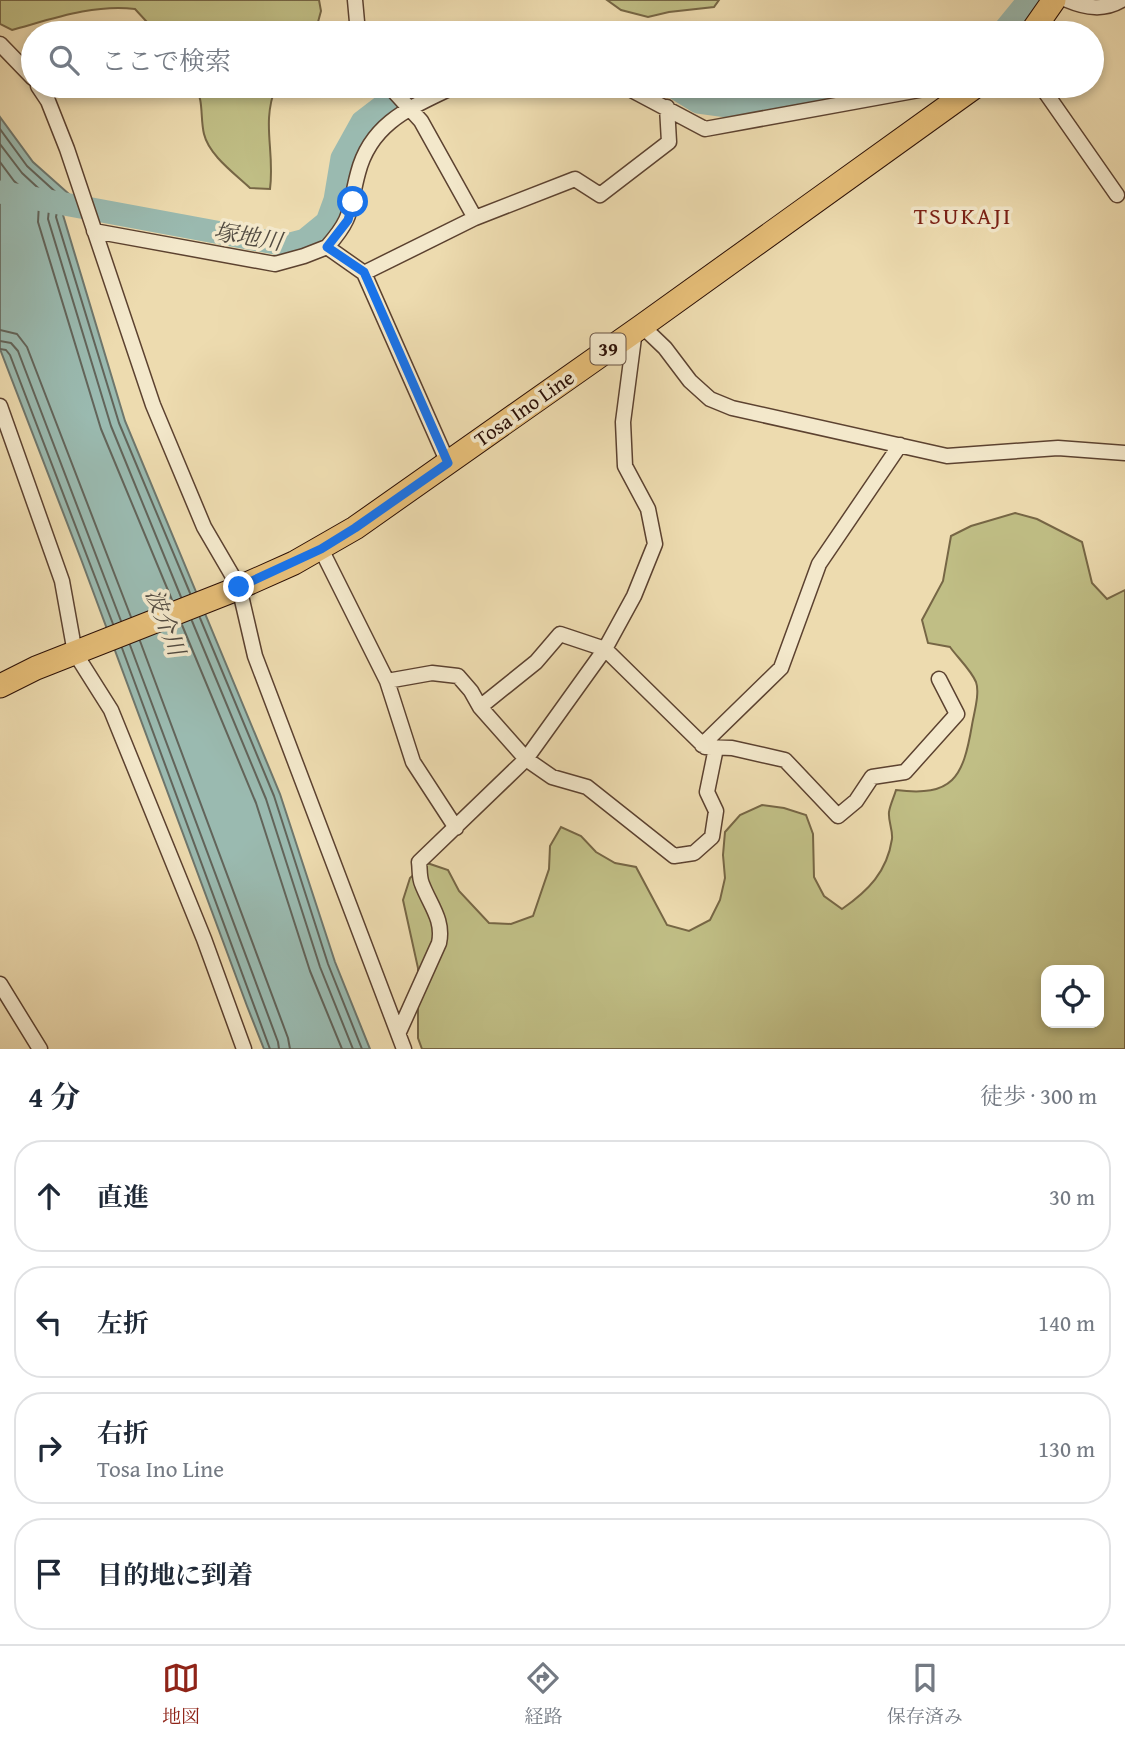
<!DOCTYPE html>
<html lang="ja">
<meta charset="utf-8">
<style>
:root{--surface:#fff;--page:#f6f6f7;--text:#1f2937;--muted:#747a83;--line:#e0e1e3;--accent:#8f2418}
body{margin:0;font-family:"Gentium Book Plus","Noto Serif JP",serif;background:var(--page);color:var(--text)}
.controls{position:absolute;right:21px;bottom:21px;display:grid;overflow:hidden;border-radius:14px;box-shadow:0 4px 10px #0003}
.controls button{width:63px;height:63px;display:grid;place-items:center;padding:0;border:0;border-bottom:2px solid var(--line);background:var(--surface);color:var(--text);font:35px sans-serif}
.stop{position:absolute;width:21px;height:21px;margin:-16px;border:5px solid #1a73e8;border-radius:50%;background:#fff}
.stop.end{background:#1a73e8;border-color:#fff;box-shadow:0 2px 7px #0008}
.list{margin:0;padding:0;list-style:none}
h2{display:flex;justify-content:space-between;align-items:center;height:91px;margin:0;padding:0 28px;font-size:30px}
h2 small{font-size:23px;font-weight:400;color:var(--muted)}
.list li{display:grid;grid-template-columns:46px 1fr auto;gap:21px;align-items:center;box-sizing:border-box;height:112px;margin:0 14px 14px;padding:0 14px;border:2px solid var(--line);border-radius:28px}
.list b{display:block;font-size:26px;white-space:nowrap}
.list p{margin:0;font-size:23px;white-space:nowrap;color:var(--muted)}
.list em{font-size:23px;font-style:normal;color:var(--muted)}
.icon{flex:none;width:38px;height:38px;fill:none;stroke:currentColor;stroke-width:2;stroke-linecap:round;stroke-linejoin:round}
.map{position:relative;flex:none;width:1125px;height:1049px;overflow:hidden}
.search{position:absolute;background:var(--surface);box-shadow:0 4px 10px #0003;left:21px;right:21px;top:21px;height:77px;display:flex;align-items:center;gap:18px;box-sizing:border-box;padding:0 24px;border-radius:38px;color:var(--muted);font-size:26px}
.sheet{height:595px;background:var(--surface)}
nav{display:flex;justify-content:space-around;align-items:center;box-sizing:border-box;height:98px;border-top:2px solid var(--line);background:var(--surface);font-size:19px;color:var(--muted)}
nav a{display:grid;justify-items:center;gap:4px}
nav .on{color:var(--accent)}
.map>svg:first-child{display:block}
.green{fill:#c0be85;stroke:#766645;stroke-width:2;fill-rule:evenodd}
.water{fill:#9abab0;stroke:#6e766c;stroke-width:2}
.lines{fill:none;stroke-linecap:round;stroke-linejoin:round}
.shore{stroke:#62645a;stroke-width:2}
.river{stroke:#9abab0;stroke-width:23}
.minor-casing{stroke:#5c4230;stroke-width:17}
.primary-casing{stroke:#2b0f05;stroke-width:25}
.minor{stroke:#f3e8cb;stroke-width:14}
.primary{stroke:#e6be78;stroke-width:23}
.route{stroke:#1a73e8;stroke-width:9}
.labels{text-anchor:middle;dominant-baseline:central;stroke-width:7;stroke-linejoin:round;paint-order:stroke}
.shield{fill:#f3e8cb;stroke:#675040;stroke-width:2}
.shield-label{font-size:19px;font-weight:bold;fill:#2b0f05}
.street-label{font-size:21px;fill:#2b0f05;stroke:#f3e8cb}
.water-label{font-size:23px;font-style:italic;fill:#524b41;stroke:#f3e8cb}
.quarter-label{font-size:24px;letter-spacing:2px;fill:#7a1f14;stroke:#f3e8cb}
</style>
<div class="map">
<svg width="1125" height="1049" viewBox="0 0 1125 1049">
<rect width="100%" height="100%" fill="#eddbaf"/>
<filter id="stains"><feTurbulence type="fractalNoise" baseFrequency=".00286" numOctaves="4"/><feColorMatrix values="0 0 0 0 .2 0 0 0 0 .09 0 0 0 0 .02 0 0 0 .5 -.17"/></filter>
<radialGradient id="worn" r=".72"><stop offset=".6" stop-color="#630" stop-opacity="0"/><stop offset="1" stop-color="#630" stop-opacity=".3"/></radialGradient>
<!-- green -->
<path class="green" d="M 0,0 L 319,0 L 321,11 L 315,33 L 157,33 L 135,9 C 93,4 52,19 12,30 L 0,24 Z
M 607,0 L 719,0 L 714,7 L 669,12 L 648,17 L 621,10 Z
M 195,86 L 276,86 C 261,124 275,150 270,189 L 250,188 C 234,173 209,155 204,134 C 200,118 204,100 195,86 Z
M 1015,513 L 1037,519 L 1082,542 L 1092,583 L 1107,599 L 1125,590 L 1125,1049 L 422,1049 L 418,1038 L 418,968 L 403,900 L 410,878 L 427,863 L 448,870 L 459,891 L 489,923 L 511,924 L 533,916 L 549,869 L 550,846 L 561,827 L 581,836 L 596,852 L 615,863 L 636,867 L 667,925 L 689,931 L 710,920 L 720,900 L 725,878 L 723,855 L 725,832 L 740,815 L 762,805 L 784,808 L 806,815 L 813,834 L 814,877 L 824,896 L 842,909 C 868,891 887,872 892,839 C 893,830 888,821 889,812 C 890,805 894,797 896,790 C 953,797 963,778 972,725 C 974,713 980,693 976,682 C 971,670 957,657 950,647 L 928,643 L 922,620 L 943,581 L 951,536 L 971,526 ZM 1046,970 L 1099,970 L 1099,1023 L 1046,1023 Z"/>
<!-- water -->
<path class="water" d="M 0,117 L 33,162 L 69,194 L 63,215 L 125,421 L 280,794 L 335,962 L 370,1049 L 264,1049 L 247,1006 L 81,559 L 0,349 Z"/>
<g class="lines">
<!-- shore -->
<path class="shore" d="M 0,129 L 27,166 L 60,196 L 56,217 L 119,423 L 190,593
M 0,144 L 22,173 L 50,199 L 48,219 L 111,426 L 181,597
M 0,162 L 14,181 L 39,203 L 38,222 L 101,429 L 172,600
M 0,330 L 17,334 L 27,347 L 131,617
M 0,341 L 11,343 L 18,351 L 121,621
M 0,349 L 6,350 L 10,355 L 113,624
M 200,618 L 274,796 L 328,964 L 362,1049
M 192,621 L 266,799 L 320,967 L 353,1049
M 182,625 L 256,803 L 310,971 L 342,1049
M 140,641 L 288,1038 L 290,1049
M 130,645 L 278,1042 L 279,1049
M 122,648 L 270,1049"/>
<!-- river -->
<path class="river" d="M 1002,33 L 1029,0
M 672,86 L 698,102 L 735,107 L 844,86
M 0,192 L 286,245 L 305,240 L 327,222 L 335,200 L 342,158 L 362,122 L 409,86"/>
<!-- minor casing -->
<g class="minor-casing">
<path id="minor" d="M 355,0 L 358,33
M 1067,0 C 1086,8 1104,11 1122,0
M 0,44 L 33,78
M 38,86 L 48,101 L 67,149 L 153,405 L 204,527 L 239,587 L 255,656 L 404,1049
M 624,86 L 705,129 L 941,86
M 1041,86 L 1117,195
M 475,218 L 575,179 L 600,195 L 669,142 L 667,107
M 94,231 L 275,264 L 304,256 L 327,247
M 364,273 L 475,218 L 421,121 L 389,86
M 642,326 L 665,348 L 690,381 L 710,399 L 732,408 L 947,456 L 1058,448 L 1125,453
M 635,330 L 623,422 L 625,466 L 648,509 L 655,544 L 634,596 L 605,649 L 526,759 L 552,777 L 587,787 L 674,856 L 694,853 L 712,837 L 716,811 L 707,792 L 716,748
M 0,406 L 62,581 L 75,653 L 111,710 L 204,939 L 244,1049
M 448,463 L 364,273 L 327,247 C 355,215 348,210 358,173 C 371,122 412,107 455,86
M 321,549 L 387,681 L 432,673 L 458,676 L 471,691 L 480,707 L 526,759 L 419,862 C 420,869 419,877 422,884 C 430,905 444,920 439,943 L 399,1032
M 387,681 L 413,762 L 456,828
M 480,707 L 536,662 L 560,634 L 605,649 L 705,747 L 732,748 L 785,760 L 838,816 L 856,801 L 872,777 L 905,772 L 957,714 L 939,679
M 702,745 L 781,668 L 819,564 L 900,445
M 0,984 L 40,1049"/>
</g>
<!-- primary casing -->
<g class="primary-casing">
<path id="primary" d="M 1031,33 L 1054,0
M 0,686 L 36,668 L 229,592 L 294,563 L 355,528 L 642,326 L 976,86"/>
</g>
<!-- minor -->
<use href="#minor" class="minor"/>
<!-- primary -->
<use href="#primary" class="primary"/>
</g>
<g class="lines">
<!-- route -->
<path class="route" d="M 239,587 L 321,549 L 355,528 L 448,463 L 364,272 L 327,247 L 348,220 L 353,202"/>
</g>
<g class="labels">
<!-- shield labels -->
<rect class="shield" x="590.5" y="333.5" width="35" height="31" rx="5"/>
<g class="shield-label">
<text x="608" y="349">39</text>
</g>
<!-- street labels -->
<g class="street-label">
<text transform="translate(524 408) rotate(-35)">Tosa Ino Line</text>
</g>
<!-- water labels -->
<g class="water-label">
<text transform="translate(248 236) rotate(9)">塚地川</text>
<text transform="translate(166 622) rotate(69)">波介川</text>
</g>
<!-- quarter labels -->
<g class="quarter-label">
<text x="963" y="215">TSUKAJI</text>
</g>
</g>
<rect width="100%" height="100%" filter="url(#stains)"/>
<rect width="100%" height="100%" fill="url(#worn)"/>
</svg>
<div class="controls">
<button><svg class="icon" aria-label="locate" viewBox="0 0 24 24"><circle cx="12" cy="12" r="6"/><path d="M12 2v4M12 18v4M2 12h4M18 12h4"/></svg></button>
</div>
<div class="stop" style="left:353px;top:202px"></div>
<div class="stop end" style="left:239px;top:587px"></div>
<div class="search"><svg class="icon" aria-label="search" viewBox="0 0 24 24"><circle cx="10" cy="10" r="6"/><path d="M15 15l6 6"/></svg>ここで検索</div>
</div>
<section class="sheet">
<h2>4 分<small>徒歩 · 300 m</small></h2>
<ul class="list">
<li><svg class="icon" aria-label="ahead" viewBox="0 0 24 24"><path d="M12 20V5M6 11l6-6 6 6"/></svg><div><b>直進</b></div><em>30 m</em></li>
<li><svg class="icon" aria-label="left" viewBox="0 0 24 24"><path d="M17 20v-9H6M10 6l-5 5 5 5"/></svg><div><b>左折</b></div><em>140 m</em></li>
<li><svg class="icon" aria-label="right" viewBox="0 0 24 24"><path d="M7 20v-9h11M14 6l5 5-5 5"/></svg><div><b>右折</b><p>Tosa Ino Line</p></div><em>130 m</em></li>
<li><svg class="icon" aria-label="arrive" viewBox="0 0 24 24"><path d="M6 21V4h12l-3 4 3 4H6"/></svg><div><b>目的地に到着</b></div></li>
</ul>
</section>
<nav>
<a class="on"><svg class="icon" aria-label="map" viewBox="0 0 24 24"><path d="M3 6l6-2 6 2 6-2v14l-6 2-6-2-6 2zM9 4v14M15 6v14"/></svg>地図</a>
<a><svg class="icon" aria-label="directions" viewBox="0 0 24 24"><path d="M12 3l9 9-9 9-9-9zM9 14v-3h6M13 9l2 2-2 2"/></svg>経路</a>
<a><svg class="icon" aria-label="saved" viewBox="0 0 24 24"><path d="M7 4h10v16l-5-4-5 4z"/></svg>保存済み</a>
</nav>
